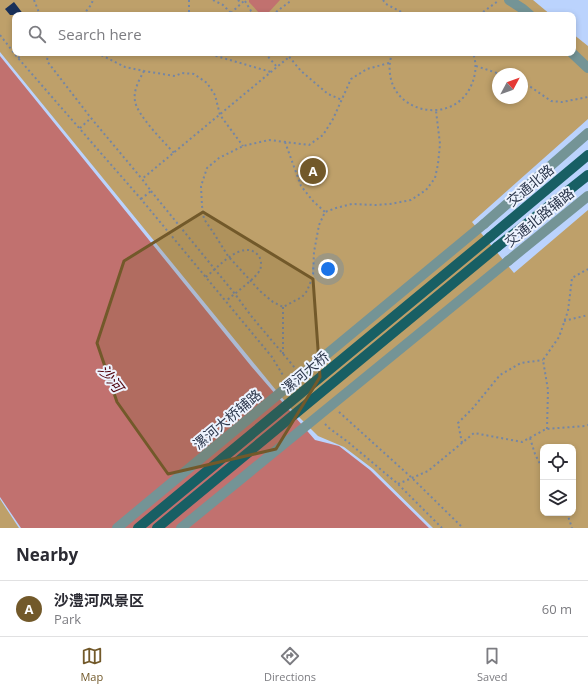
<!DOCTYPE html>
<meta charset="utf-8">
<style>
:root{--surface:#fff;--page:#f2f2f3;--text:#2b2b33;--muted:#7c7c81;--line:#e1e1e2;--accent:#72592a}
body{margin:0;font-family:"Open Sans","Noto Sans SC",sans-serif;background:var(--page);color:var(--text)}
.controls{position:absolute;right:12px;bottom:12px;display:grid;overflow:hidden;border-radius:8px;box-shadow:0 2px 6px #0003}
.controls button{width:36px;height:36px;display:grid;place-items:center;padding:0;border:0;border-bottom:1px solid var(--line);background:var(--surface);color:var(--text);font:20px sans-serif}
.compass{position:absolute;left:492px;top:68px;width:36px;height:36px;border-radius:50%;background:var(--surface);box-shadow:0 2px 6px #0003;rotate:49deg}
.you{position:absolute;left:328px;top:269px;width:14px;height:14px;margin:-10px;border:3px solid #fff;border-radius:50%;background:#1a73e8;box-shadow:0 0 0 6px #1a73e833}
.badge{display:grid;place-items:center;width:26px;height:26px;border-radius:50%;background:var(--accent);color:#fff;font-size:13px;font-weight:700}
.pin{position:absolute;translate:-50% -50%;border:2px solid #fff;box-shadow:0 1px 4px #0006}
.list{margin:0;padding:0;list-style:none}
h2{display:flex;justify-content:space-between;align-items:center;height:52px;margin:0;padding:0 16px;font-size:17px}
h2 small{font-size:13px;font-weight:400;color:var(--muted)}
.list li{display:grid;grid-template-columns:26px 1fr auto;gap:12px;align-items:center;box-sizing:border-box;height:56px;padding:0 16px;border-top:1px solid var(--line)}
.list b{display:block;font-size:15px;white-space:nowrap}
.list p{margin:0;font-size:13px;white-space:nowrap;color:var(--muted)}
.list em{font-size:13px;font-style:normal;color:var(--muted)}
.icon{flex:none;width:22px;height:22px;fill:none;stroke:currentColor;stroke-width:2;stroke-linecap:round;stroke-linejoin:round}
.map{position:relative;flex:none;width:588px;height:528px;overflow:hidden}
.search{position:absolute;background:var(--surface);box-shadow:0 2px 6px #0003;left:12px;right:12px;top:12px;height:44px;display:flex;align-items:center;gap:10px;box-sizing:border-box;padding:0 14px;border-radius:8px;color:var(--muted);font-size:15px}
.sheet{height:108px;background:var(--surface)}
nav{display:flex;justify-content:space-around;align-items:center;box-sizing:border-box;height:56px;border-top:1px solid var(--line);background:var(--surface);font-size:11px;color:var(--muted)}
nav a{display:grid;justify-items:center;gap:2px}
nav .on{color:var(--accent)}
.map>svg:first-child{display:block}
.green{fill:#bea06a;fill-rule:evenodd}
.water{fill:#c1716f}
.building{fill:#193059}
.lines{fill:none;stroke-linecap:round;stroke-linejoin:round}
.path{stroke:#7486a5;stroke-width:2;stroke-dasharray:2 3;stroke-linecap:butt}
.minor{stroke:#749496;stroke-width:10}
.major{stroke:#185f64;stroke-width:10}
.minor-bridge{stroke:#749496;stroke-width:10}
.major-bridge{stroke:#185f64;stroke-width:10}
.marked{fill:#72592a;fill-opacity:0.2;stroke:#72592a;stroke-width:3;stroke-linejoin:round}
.labels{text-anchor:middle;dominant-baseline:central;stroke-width:4;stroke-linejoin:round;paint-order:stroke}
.street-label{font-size:14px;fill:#2b364b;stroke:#edf3fe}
.water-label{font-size:15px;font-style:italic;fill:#530710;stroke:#edf3fe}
</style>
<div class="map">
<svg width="588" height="528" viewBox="0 0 588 528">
<rect width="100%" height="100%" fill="#bbd3fd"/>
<!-- green -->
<path class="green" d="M 0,0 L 533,0 L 551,15 L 15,15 L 15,53 L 573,53 L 573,34 L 588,46 L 588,119 L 472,222 L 514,273 L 588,210 L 588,528 L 433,528 L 373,469 L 344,447 L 318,436 L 293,411 L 0,52 ZM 498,74 L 522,74 L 522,98 L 498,98 ZM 543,447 L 573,447 L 573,513 L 543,513 Z
M 0,499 L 19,528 L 0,528 Z"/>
<!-- water -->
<path class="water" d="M 249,0 L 280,0 L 269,12 L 261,15 L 249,2 Z
M 0,56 L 251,366 L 315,440 L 339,446 L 370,470 L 429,528 L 21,528 L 0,497 Z"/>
<!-- building -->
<path class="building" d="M 14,2 L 24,15 L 10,15 L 5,9 Z"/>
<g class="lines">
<!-- path -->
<path class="path" d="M 34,0 L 40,15
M 189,0 L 189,15
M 213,0 L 223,5 L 233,15
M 238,0 L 241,3
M 383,0 L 386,4 L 407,15
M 245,1 L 251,11 L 255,15
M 231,13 L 245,0
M 83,15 L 91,5 L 93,0
M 272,15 L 292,0
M 479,15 L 498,1
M 0,35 L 18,58 L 141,199 L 272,357 L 284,377
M 48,53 L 47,61 L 91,118 L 142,179
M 97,53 L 125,67 L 144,71 L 175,76 L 182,73 L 194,74 L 207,83 L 215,95 L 220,115 L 243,146
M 206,53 L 271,72
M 265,53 L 277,67
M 286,53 L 301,71 L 328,94 L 342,100
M 392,53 C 390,60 389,67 390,74 C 395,115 454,124 471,86 C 476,75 477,64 473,53
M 18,58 L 26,53
M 389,63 L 367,69 L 351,79 L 333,119 L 323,135 L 309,145 L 269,140 L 243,146 L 219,158 L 207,168 L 201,186 L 202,206 L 204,219 L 213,232 L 228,256 L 260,291 L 273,302 L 283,307 L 302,297 L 307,291 L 313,276 L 314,252 L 319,225 L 325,212 L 336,208 L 352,204 L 375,205 L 390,204 L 411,200 L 426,190 L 435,178 L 438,164 L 440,144 L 436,111
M 476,66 L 500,74
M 144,71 C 139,80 133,91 135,101 C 137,115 163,141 174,153
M 522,81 L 551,101 L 562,102 L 588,97
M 80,128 L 91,118
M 285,142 L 301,186 L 313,201 L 325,212
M 151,191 L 235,294 L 252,317 L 295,368
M 141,199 L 151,191 L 142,179 L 289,57
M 206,277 C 217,268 243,238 258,255 C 261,258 262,265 260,270 C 256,278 234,294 226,301
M 283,307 L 283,354
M 564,321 L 588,315
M 339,412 L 412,478 L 463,528
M 325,424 L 329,428 L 348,442 L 398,484 L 442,528
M 547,429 L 548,390 L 543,360 L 559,337 L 568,311 L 572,278 L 588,269
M 530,438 L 535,454 L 543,470
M 462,443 L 458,423 L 473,408 L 500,375 L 521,363 L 543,360
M 398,484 L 428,471 L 474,433 L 522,442 L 546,429 L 585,426 L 588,425
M 567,513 L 572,528"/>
<!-- minor -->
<path class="minor" d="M 509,0 L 523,9 L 530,15
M 572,53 L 588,68
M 484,224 L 588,133
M 508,261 L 588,196"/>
<!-- major -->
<path class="major" d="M 490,237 L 588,155
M 497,247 L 588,175"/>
<!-- minor-bridge -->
<path class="minor-bridge" d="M 117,528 L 484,224
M 181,528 L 508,261"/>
<!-- major-bridge -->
<path class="major-bridge" d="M 138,528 L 490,237
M 157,528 L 497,247"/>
</g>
<!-- marked area -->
<path class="marked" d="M 203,212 L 313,279 L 320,377 L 276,449 L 168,474 L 117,402 L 97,343 L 124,261 Z"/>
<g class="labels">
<!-- street labels -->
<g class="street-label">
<text transform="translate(530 185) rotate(-40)">交通北路</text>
<text transform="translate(539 217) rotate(-39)">交通北路辅路</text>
<text transform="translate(305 372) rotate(-40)">漯河大桥</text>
<text transform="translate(227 419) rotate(-40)">漯河大桥辅路</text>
</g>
<!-- water labels -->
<g class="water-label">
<text transform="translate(111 378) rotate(53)">沙河</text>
</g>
</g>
</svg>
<div class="controls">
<button><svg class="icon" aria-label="locate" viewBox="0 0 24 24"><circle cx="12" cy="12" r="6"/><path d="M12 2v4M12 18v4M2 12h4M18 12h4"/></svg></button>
<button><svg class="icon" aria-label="layers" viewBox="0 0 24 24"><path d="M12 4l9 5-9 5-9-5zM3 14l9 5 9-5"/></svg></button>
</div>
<svg class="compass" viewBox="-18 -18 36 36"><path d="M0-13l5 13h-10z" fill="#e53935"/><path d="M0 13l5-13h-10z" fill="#7c7c81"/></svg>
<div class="you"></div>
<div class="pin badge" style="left:313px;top:171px">A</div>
<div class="search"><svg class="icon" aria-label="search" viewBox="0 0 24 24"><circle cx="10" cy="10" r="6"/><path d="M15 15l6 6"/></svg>Search here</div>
</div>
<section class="sheet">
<h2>Nearby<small></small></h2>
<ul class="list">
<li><span class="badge">A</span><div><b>沙澧河风景区</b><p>Park</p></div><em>60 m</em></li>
</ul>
</section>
<nav>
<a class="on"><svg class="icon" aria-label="map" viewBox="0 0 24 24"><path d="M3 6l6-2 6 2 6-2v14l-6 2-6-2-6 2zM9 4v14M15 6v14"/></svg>Map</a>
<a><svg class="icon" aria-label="directions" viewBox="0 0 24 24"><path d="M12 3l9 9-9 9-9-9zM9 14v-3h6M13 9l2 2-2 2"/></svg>Directions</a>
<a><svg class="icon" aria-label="saved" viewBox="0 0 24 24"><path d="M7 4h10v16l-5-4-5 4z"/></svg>Saved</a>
</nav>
